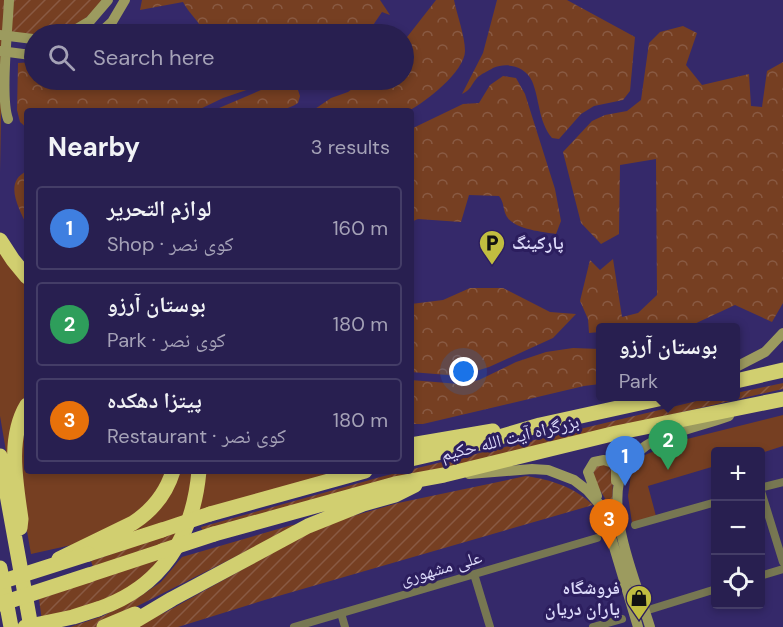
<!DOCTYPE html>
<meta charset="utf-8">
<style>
:root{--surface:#281f50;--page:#302757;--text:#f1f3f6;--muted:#a5a2b7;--line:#443d67;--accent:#c1bd40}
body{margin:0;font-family:"DM Sans","Noto Naskh Arabic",sans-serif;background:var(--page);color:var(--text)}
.controls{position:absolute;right:18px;bottom:18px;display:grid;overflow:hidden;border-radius:6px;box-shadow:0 3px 9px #0003}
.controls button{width:54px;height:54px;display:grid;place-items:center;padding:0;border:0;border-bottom:2px solid var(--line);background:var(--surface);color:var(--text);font:30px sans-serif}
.you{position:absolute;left:464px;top:372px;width:21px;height:21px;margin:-15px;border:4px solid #fff;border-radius:50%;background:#1a73e8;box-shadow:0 0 0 9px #1a73e833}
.badge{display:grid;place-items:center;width:39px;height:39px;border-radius:50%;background:var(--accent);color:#fff;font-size:20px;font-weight:700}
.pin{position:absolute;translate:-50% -50px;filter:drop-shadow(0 2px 3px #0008)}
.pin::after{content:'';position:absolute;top:32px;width:21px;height:18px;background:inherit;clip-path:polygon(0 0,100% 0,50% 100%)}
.popup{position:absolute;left:596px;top:323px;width:144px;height:78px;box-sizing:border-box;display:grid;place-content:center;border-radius:6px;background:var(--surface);filter:drop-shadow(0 2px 4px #0005);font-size:20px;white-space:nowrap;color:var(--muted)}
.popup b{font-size:22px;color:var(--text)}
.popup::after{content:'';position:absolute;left:50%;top:100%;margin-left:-12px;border:12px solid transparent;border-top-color:var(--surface)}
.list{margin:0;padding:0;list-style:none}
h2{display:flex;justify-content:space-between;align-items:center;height:78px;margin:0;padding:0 24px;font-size:26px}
h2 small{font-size:20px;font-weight:400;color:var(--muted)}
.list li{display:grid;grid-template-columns:39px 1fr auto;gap:18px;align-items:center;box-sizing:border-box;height:84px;margin:0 12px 12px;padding:0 12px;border:2px solid var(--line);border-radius:6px}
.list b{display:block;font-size:22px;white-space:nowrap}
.list p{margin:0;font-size:20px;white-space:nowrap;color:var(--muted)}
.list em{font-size:20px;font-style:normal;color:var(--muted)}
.icon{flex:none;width:33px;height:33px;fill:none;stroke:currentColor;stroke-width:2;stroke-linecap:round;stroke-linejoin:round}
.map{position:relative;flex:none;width:783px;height:627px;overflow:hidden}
.search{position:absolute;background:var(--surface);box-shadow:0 3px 9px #0003;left:24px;top:24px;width:390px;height:66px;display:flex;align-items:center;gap:15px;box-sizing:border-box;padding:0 21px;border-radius:33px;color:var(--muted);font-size:22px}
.panel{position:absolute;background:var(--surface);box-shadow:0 3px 9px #0003;left:24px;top:108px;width:390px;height:366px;border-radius:6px}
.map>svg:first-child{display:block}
.green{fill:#763f22}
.forest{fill:url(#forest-crowns)}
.garden{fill:url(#garden-furrows)}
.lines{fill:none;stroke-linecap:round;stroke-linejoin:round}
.street{stroke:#777752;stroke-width:8}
.secondary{stroke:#9c9b5f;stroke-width:10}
.highway{stroke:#d1cf70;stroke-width:15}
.secondary-bridge{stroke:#9c9b5f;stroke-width:10}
.highway-bridge{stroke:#d1cf70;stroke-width:15}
.labels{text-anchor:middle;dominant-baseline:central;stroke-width:6;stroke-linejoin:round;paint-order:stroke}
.poi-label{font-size:18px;font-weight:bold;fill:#dbd9f9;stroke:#2c1e5e;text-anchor:start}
.street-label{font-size:18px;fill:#dbd9f9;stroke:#2c1e5e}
</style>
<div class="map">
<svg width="783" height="627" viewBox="0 0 783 627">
<defs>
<pattern id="forest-crowns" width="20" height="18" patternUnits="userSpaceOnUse" patternTransform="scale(1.5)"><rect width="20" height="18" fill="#763f22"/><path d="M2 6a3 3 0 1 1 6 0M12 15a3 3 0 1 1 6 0" fill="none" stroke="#895a43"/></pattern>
<pattern id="garden-furrows" width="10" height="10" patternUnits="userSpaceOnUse" patternTransform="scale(1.5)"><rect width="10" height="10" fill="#763f22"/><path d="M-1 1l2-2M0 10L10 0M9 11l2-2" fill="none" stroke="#895a43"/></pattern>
</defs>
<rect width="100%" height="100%" fill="#35296a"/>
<!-- green -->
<path class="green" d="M 0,249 L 27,283 L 27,399 L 13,492 L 0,416 Z
M 27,415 L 27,471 L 168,471 L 165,481 L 143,511 L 76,544 L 31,554 L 24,514 L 18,468 Z
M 783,415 L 783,446 L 761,453 L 716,452 L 715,466 L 648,486 L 656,516 L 632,523 L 628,496 L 631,474 L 645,455 L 675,442 Z
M 177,471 L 195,471 L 188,515 L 94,546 L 119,533 Z
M 203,471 L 339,471 L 198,512 Z"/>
<!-- forest -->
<path class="forest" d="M 0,0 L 5,0 L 2,63 L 0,172 Z
M 142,0 L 380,0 L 390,15 L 382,12 L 367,34 L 204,34 C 200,21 189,14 183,2 L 140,10 Z
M 436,0 L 454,0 C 457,15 465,36 465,51 C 465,71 425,103 408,111 L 312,111 L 331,98 L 348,92 L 364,80 L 404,80 L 404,41 Z
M 497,0 L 567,0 L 635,37 L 630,91 L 623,100 L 594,106 L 581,114 L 559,139 L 552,138 C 538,121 540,100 532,81 C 525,66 507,62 493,68 C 488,71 481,74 477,78 C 470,86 472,89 462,94 L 483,53 Z
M 683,26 L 697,33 L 686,65 L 702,85 L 749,74 L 751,106 L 762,107 L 767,71 L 783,62 L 783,303 L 772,322 L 735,305 L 690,326 L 600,328 L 600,332 L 589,333 L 588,319 L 580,301 L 590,260 L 600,270 L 613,259 L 622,317 L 638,313 L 657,295 L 656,159 L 620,165 L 619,234 L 601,244 L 581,223 L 563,152 L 592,121 L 605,115 L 627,111 L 641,100 L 649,43 L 660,32 Z
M 34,62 L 34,80 L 127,80 L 130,83 L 185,80 L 299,80 L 300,82 L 278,82 L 258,86 L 223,98 L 196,111 L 27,111 L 27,128 L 20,122 L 17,110 L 18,63 Z
M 503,76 L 516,78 L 525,94 L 555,189 L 561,221 L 556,234 C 542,232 512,229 506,215 C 503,209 504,202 499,196 L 469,195 L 461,222 L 418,219 L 411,222 L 411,129 L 463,104 L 479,103 L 490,85 Z
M 286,87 L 298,90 L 300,96 L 298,103 C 278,117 236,111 212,111 L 261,90 Z
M 27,171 L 27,226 C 19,208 3,182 27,171 Z
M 470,288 L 503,288 L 550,312 L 576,314 L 553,338 L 489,367 L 460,376 L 411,372 L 411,304 L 443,300 Z
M 573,348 L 600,349 L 600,384 L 584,386 L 423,424 L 411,424 L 411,380 L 459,384 L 479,380 L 516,362 L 546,352 Z"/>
<!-- garden -->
<path class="garden" d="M 13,0 L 103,0 C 73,36 55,36 11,33 Z
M 783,383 L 783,389 L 560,440 L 203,532 L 201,527 L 384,476 L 701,400 L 717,397 L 736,396 L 736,393 Z
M 598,465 L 608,465 L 613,475 L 612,520 L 606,500 L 593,479 L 594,469 Z
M 526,476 C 552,480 574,487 593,505 L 268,599 L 178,627 L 134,627 L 166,612 L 301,537 L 339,520 L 398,503 Z
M 300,524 L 96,627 L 70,627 L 103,616 L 139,597 L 161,582 L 182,557 L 292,525 Z
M 177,532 L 173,540 L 93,567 L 91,561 Z
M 164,557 L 125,593 L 42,621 L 39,599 Z"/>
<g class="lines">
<!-- street -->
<path class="street" d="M 760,488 L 783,562
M 760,488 L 783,482
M 635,525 L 716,502
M 474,574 L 490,627
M 760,576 L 783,569
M 645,611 L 716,589
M 341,613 L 345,627
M 294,627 L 597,538
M 593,627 L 622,619"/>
<!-- secondary -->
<path class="secondary" d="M 68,34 L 90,21 L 108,0
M 99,34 L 112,22 L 125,0
M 8,119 C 0,98 8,26 9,0
M 736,367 L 765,352 L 783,333
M 469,474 L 532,469 L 548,470 L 574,480 L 587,490 L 602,507 L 638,627
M 597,496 L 588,472 L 594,462 L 604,460 L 613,463 L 616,469 L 616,481
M 650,627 C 637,584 603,509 624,467 C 628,458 639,451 647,445 C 669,432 705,425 729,416"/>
<!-- highway -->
<path class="highway" d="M 0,240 L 13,260 L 27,277
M 736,381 L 783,370
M 411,445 L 493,431
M 0,456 L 31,627
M 411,459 L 472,445 L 540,425 L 672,396
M 210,514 L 365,471
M 20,528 L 21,519 C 16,483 7,438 27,405
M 214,534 L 395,484 L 444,475 L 616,433 L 783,399
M 88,554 L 162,530
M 59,559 L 133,523 C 153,510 166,494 173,471
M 0,568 L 11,627
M 89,575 L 162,551
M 98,609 C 162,587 193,537 199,471
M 104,627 L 135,614
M 125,627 L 172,599 L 308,526 L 363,504 L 395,495 L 415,485"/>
<!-- secondary-bridge -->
<path class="secondary-bridge" d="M 0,35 L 33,39
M 0,51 L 31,55"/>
<!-- highway-bridge -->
<path class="highway-bridge" d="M 162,530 L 210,514
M 162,551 L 214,534
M 0,582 L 88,554
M 0,604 L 89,575
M 25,627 L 73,617 L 98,609"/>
</g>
<!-- icons -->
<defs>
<g id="parking-pin" transform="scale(1.35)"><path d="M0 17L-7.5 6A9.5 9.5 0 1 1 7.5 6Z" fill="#c1bd40" stroke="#2c1e5e"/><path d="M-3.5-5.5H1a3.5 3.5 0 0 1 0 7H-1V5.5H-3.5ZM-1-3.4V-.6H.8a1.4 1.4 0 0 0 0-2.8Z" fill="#111"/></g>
<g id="shop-pin" transform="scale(1.35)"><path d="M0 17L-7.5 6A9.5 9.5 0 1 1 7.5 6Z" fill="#c1bd40" stroke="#2c1e5e"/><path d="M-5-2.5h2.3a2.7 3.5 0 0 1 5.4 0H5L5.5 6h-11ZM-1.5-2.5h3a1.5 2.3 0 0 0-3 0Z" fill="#111"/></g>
</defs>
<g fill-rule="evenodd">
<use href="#parking-pin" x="492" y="243"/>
<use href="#shop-pin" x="639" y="598"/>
</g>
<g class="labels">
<!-- poi labels -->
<g class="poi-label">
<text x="512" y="243">پارکینگ</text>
<text x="620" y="588" text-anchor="end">فروشگاه<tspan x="620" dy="21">یاران دریان</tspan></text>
</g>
<!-- street labels -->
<g class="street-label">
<text transform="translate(510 438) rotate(-14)">بزرگراه آیت الله حکیم</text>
<text transform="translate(441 568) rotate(-16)">علی مشهوری</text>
</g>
</g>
</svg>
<div class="controls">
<button>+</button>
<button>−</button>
<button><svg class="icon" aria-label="locate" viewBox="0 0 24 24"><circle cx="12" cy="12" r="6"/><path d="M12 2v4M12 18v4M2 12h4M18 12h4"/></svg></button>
</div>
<div class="you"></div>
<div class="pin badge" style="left:625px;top:486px;background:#3f7fe0">1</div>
<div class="pin badge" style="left:668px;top:470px;background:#2e9e5b">2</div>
<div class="popup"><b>بوستان آرزو</b>Park</div>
<div class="pin badge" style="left:609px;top:549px;background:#e8710a">3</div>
<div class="search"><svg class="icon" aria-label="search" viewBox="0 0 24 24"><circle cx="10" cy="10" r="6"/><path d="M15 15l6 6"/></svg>Search here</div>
<section class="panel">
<h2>Nearby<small>3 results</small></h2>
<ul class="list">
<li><span class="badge" style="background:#3f7fe0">1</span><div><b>لوازم التحریر</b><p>Shop · کوی نصر</p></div><em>160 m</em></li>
<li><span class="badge" style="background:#2e9e5b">2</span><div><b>بوستان آرزو</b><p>Park · کوی نصر</p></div><em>180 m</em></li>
<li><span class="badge" style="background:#e8710a">3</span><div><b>پیتزا دهکده</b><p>Restaurant · کوی نصر</p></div><em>180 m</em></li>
</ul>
</section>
</div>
